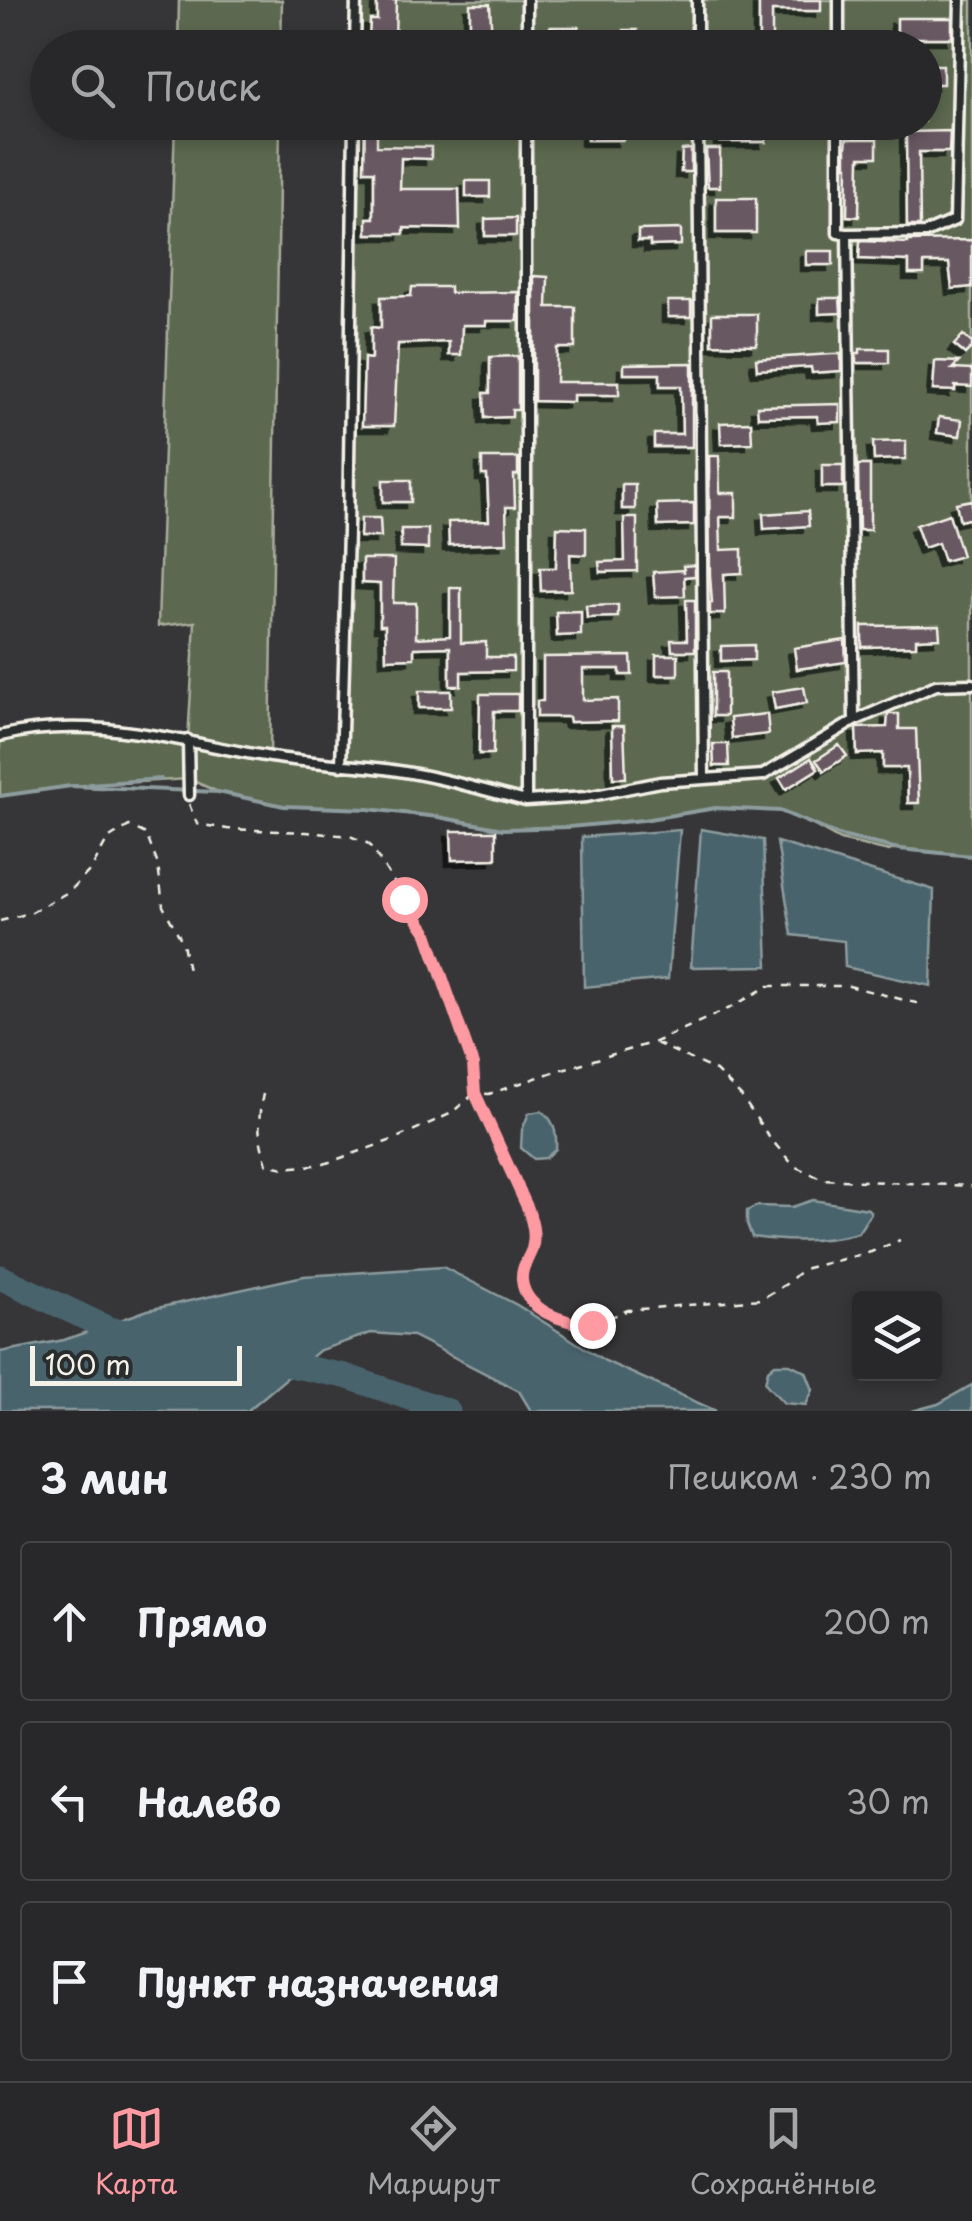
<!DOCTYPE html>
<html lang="ru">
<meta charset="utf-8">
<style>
:root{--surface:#28282a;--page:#303032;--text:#f1f3f6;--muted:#a5a6a8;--line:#444447;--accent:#ff9aa2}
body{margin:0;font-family:"Playpen Sans",sans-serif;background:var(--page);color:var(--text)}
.controls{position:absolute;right:30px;bottom:30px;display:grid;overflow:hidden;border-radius:10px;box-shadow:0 5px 15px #0003}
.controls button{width:90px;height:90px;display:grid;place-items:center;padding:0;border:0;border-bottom:2px solid var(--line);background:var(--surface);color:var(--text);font:50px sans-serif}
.scale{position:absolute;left:30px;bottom:25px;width:212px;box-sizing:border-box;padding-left:10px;border:5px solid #f4f1e8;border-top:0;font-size:28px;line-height:35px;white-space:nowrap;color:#f4f1e8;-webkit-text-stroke:8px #2a2d2e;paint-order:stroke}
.stop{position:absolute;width:30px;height:30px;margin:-22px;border:8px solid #ff9aa2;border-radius:50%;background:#fff}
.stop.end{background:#ff9aa2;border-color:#fff;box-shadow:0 2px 10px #0008}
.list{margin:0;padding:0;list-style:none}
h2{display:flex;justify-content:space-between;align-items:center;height:130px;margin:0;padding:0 40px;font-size:42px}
h2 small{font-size:32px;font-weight:400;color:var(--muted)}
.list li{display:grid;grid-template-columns:65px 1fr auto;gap:30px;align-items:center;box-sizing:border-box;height:160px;margin:0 20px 20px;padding:0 20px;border:2px solid var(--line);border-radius:10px}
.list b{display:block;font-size:38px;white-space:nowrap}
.list em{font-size:32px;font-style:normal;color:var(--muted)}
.icon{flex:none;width:55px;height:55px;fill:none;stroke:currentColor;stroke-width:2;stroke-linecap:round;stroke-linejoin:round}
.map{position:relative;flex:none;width:972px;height:1411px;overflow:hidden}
.search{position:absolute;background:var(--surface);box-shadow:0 5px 15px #0003;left:30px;right:30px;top:30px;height:110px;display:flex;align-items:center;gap:25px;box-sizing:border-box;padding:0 35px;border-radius:55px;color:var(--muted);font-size:38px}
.sheet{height:670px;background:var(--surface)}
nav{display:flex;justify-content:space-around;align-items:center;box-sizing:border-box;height:140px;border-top:2px solid var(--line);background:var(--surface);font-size:28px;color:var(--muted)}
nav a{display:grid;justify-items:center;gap:5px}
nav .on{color:var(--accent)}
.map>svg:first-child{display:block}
.green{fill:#5b6850;stroke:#a8ac9c;stroke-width:2.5}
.water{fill:#48636d;stroke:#8d9c9e;stroke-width:2.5}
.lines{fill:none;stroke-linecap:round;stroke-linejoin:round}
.stream{stroke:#8d9c9e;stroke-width:4}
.river{stroke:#48636d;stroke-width:25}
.building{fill:#685862;stroke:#f4f1e8;stroke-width:2.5;filter:url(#shadow)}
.service-casing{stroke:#f4f1e8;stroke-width:15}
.path{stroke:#f4f1e8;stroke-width:2.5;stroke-dasharray:8 8;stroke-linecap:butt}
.service{stroke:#2a2d2e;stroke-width:8}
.route{stroke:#ff9aa2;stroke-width:12}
</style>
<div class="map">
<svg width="972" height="1411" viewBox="0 0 972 1411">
<defs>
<filter id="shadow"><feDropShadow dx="-6" dy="6" stdDeviation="0" flood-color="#0009"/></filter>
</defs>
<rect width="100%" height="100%" fill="#363638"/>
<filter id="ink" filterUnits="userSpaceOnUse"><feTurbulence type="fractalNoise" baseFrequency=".01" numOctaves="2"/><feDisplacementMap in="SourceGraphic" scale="20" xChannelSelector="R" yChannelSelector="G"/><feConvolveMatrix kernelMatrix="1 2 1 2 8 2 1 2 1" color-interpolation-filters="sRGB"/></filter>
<g filter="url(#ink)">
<!-- green -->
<path class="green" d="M 179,0 L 282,0 L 281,47 L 178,47 Z
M 356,0 L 972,0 L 972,856 L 896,848 L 889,851 L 840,840 L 811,824 L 780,811 L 716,808 L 643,820 L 570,827 L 503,829 L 438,817 L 368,809 L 284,806 L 218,792 L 189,779 L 71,786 L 0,796 L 0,736 L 87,727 L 188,740 L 195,622 L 158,626 L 175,123 L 280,123 L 270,756 L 340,765 L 354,123 L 924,122 L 924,48 L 355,47 Z"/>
<!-- water -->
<path class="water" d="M 701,829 L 763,840 L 768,966 L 691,967 Z
M 680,830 L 668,979 L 584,987 L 582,837 Z
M 777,842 L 934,890 L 931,986 L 845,967 L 844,941 L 792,935 Z
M 541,1111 C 555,1119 557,1135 556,1149 L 546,1158 L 534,1159 L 521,1148 L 522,1130 L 529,1113 Z
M 813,1200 L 868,1209 L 871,1213 L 858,1233 C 824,1242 787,1242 752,1237 L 747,1224 L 747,1211 L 757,1206 L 792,1207 Z
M 443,1267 L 517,1305 L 605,1361 L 716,1411 L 531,1411 L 519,1391 L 413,1336 L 371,1333 L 320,1350 L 247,1411 L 0,1411 L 0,1352 L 64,1340 L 148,1310 L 304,1276 Z
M 775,1364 L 790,1364 L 806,1372 L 813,1390 L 806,1405 L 784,1403 L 765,1383 L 768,1370 Z
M 972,1385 L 972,1411 L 912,1411 L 938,1404 Z"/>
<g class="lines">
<!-- stream -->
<path class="stream" d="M 89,784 L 161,779
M 0,796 L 71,786 L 218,792 L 284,806 L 368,809 L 438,817 L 503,829 L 569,827 L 643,820 L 716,808 L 780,811 L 841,836 L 899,849 L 972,856"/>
<!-- river -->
<path class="river" d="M 0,1277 L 109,1329 L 133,1333
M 270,1361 L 345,1376 L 448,1411"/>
</g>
<!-- building -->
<path class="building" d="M 377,0 L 396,0 L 395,42 L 369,42 L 370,20 L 377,20 Z
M 759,0 L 821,0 L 821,11 L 772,11 L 772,48 L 759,48 Z
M 470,4 L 490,4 L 492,43 L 459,43 L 459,32 L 470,32 Z
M 897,18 L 952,18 L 952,38 L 909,38 L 909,48 L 897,48 Z
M 550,27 L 579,27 L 579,47 L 550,47 Z
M 624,30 L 637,30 L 637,48 L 624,48 Z
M 495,33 L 518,33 L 518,48 L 495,48 Z
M 924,65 L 943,65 L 943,84 L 924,84 Z
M 365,122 L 377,122 L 377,146 L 431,147 L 431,159 L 401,158 L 400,189 L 459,189 L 460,229 L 404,228 L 404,234 L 367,234 L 367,218 L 374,218 L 374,171 L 364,171 Z
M 720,122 L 766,122 L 766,142 L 720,142 Z
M 587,128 L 623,128 L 623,140 L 587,140 Z
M 950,131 L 949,152 L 919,152 L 920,226 L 907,226 L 906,132 Z
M 847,139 L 877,139 L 877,157 L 860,157 L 859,217 L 847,216 L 848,166 L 846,166 L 846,148 Z
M 691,149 L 691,172 L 681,172 L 682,150 Z
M 706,149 L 720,149 L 720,187 L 708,187 Z
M 466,181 L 490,181 L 490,197 L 466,197 Z
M 716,198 L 756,198 L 756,233 L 716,233 Z
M 516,218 L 516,236 L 485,236 L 485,219 Z
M 681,229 L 681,245 L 650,246 L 650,241 L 638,241 L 638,230 Z
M 972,240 L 972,287 L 952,289 L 949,263 L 924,263 L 924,274 L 909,274 L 909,261 L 859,259 L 860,241 L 908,243 L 908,241 Z
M 806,251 L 833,251 L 833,265 L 806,265 Z
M 534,276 L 548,277 L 547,307 L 575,307 L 575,348 L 557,348 L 556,382 L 619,382 L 619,395 L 573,395 L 573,402 L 534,401 Z
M 412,287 L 450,287 L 450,293 L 518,292 L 518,321 L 486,321 L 486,325 L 462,325 L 461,355 L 449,355 L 449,342 L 398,344 L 394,426 L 362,426 L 364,358 L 371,359 L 371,327 L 381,328 L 381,297 L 411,296 Z
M 819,298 L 840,298 L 841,313 L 819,314 Z
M 668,301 L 691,301 L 691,317 L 668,317 Z
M 712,314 L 757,314 L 757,345 L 712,344 Z
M 963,335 L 972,343 L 972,347 L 965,354 L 954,345 Z
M 860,349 L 889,349 L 889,363 L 856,363 L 856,353 L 860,353 Z
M 832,354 L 841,354 L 841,371 L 812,373 L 811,367 L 757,370 L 756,359 Z
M 518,356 L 518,410 L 512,410 L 512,417 L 485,418 L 484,393 L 490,393 L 490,357 Z
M 935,361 L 959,362 L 952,369 L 972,370 L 972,387 L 955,386 L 955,391 L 933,390 Z
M 692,363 L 692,447 L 654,447 L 654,434 L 682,434 L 681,386 L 660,386 L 660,374 L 624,374 L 624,364 Z
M 840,404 L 840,422 L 818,423 L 817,416 L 758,417 L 757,406 Z
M 939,417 L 962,420 L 960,436 L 937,433 Z
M 751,422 L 752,443 L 721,444 L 720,423 Z
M 906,441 L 906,459 L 874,460 L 873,442 Z
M 709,456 L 719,456 L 720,493 L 736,493 L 736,517 L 720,517 L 721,550 L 742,549 L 742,573 L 724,574 L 725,614 L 710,614 L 710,603 L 712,603 L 710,575 Z
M 482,458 L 518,458 L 518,475 L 514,475 L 515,507 L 506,507 L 507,543 L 449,545 L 448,522 L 489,521 L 487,475 L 482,475 Z
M 822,465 L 843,465 L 843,487 L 822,487 Z
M 858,465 L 870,465 L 870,530 L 859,530 Z
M 383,480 L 411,480 L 411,502 L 383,502 Z
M 622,484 L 635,484 L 635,509 L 622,509 Z
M 972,500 L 972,518 L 960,521 L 956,503 Z
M 694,503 L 694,525 L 658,526 L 657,504 Z
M 808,511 L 809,526 L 764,529 L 763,514 Z
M 949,514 L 962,556 L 944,561 L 938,543 L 924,548 L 916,525 Z
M 361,518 L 380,518 L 381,537 L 360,537 Z
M 624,518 L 637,518 L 637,571 L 600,572 L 599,562 L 625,561 Z
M 557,527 L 586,528 L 586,555 L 570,554 L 571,590 L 541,591 L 540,568 L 556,568 Z
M 401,529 L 428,529 L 428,549 L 401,548 Z
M 362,559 L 394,559 L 393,603 L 416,603 L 416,638 L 450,636 L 450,588 L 461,588 L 461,643 L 486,642 L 486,657 L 513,657 L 513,671 L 461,672 L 461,686 L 450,686 L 450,647 L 414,648 L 414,658 L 386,659 L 385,625 L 380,625 L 380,584 L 362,583 Z
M 695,565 L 695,576 L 684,577 L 685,596 L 655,597 L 653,572 L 684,570 L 684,573 L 683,566 Z
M 686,600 L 695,600 L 695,651 L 672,651 L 671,640 L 687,640 Z
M 618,605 L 618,617 L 587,618 L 586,606 Z
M 581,611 L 581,635 L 557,636 L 556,612 Z
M 939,625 L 940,638 L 916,639 L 916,646 L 862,647 L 862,626 Z
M 845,640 L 846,662 L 797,669 L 794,648 Z
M 754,645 L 754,660 L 721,661 L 721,646 Z
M 656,655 L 678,655 L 678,675 L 656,675 Z
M 631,656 L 632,675 L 620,675 L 620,669 L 583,669 L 583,700 L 618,699 L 618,721 L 570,722 L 569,717 L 537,717 L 537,701 L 543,701 L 543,657 Z
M 713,672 L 726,672 L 726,716 L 713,716 Z
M 804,687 L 807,703 L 775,709 L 772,692 Z
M 419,691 L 451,691 L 451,708 L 419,708 Z
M 480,694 L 518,694 L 518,711 L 494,711 L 493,754 L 479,754 Z
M 767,714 L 769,734 L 732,738 L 730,718 Z
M 888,714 L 899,714 L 899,729 L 916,729 L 919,803 L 908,803 L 907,768 L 883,768 L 883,753 L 857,754 L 856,728 L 887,727 Z
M 612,726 L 624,726 L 626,778 L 613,778 Z
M 713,744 L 728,744 L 729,766 L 714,766 Z
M 839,745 L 847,756 L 824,771 L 816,760 Z
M 811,758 L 818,769 L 786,789 L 779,778 Z
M 451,831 L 496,831 L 496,859 L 452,860 Z"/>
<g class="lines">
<!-- service casing -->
<g class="service-casing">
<path id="service" d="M 697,0 L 697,48
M 355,48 L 356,0
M 527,48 L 527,0
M 839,48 L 839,0
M 698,122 L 704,779 L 763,775 L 854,721 L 936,685 L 972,684
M 838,122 L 838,233 L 847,234 L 854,721
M 847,234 L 925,233 L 955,220 L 960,0
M 0,736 C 91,713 182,743 271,757 C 309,763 347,764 385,769 C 433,775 480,789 526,801 L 526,122
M 188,740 L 189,795
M 341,766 L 348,532 L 354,122
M 526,801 L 586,797 L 660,782 L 704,779"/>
</g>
<!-- path -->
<path class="path" d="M 189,804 L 197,824 L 227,829 L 306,832 L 350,836 L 369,844 L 426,931 L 473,1065 L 475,1093 L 489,1094 L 559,1070 L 655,1042 L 730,1008 L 768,986 L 849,986 L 924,1005
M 0,921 L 30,913 L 70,891 L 92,868 L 108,839 L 129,826 L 146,834 L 158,865 L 163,906 L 183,943 L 188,971
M 656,1043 L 716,1071 L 741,1096 L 769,1137 L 794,1166 L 823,1179 L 972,1186
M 263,1094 C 257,1122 258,1138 267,1164 L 284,1168 L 324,1164 L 392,1140 L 450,1114 L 475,1093 L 528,1209 L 534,1229 L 532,1249 L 524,1264 L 522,1281 L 527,1297 L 548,1314 L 574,1324 L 592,1325 L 628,1310 L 761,1299 L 786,1284 L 803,1269 L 871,1252 L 900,1240"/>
<!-- service -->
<use href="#service" class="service"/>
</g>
</g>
<g class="lines" filter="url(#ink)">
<!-- route -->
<path class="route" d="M 404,899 L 426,931 L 473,1065 L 475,1093 L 528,1209 C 532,1222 536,1235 532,1249 C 528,1260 521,1267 522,1280 C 525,1312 566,1323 592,1325"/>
</g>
</svg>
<div class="controls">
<button><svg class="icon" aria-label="layers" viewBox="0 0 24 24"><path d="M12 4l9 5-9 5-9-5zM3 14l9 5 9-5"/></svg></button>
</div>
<div class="scale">100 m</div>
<div class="stop" style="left:404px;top:899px"></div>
<div class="stop end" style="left:592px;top:1325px"></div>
<div class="search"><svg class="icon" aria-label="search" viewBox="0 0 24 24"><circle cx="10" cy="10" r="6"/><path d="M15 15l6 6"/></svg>Поиск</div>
</div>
<section class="sheet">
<h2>3 мин<small>Пешком · 230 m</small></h2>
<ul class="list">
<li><svg class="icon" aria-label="ahead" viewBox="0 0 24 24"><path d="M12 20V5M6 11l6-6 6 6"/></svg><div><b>Прямо</b></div><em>200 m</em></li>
<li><svg class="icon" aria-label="left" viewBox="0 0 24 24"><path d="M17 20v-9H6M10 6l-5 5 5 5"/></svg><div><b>Налево</b></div><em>30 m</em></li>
<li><svg class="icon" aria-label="arrive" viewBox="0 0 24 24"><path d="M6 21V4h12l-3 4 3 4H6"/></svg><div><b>Пункт назначения</b></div></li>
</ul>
</section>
<nav>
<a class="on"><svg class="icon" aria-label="map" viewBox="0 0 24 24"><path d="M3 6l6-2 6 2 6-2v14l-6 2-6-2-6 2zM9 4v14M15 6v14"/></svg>Карта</a>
<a><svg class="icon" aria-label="directions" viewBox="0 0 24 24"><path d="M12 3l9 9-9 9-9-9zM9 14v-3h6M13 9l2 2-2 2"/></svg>Маршрут</a>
<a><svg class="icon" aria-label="saved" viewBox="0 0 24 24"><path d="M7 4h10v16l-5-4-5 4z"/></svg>Сохранённые</a>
</nav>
